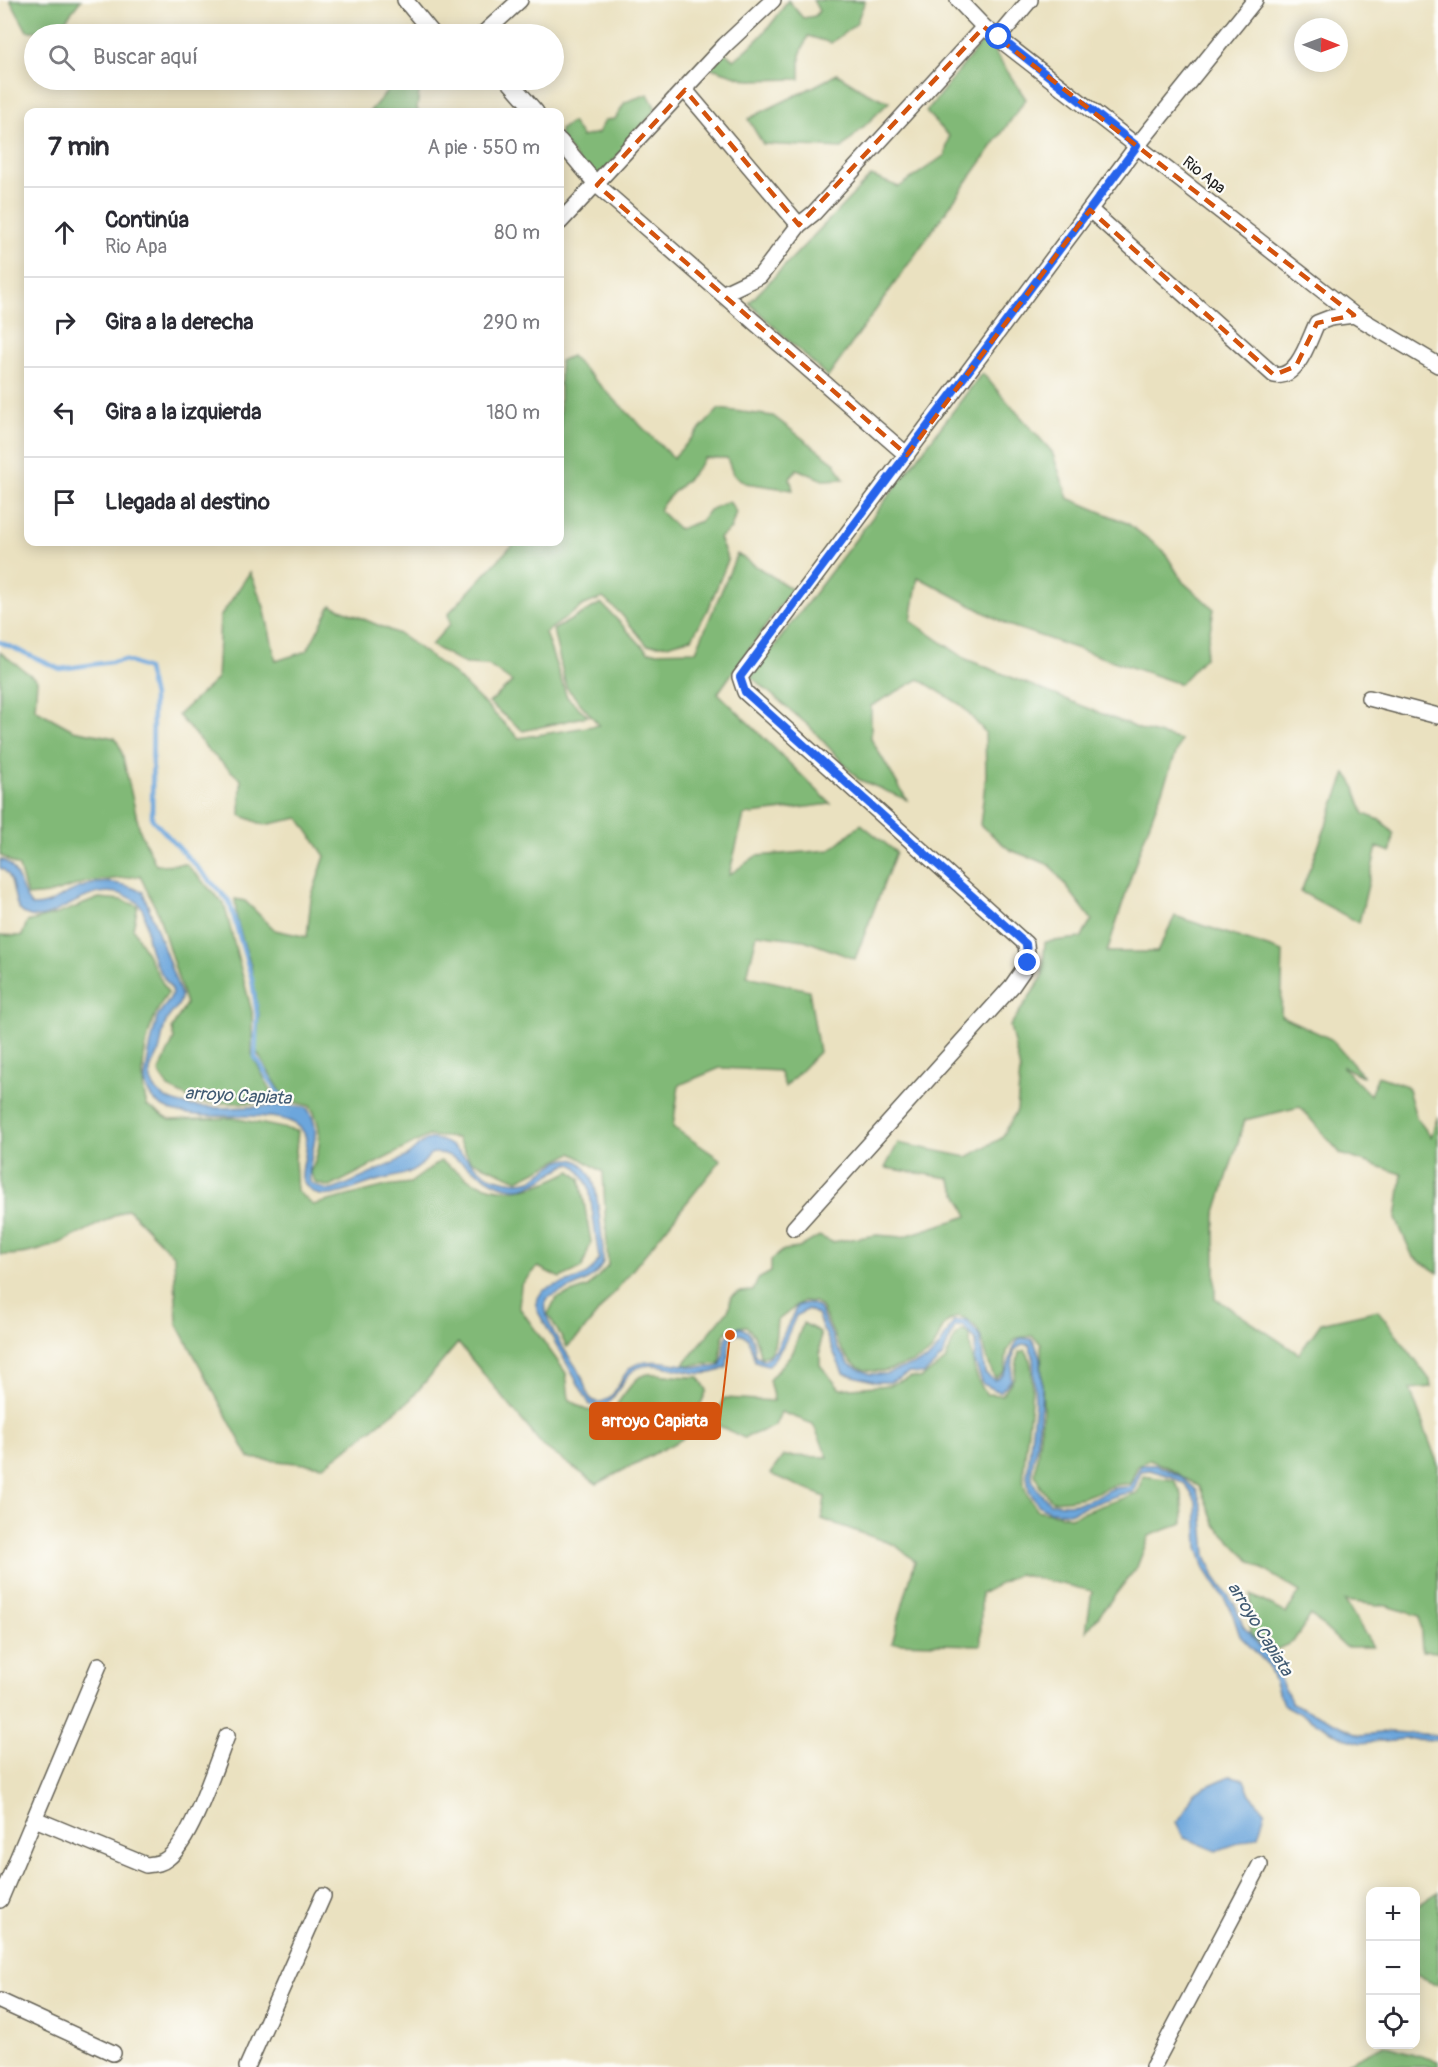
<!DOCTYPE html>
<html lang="es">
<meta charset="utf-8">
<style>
:root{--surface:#fff;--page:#f7f7f7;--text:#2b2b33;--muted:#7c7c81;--line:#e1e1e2}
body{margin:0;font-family:Pangolin,sans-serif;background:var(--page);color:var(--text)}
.controls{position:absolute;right:18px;bottom:18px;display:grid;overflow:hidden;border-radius:12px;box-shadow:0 3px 15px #0003}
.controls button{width:54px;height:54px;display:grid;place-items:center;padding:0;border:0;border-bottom:2px solid var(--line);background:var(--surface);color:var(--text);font:30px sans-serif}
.compass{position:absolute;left:1294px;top:18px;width:54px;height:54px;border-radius:50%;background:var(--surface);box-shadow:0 3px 15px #0003;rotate:91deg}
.stop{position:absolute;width:18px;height:18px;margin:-14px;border:4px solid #2563eb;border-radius:50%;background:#fff}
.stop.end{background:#2563eb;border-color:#fff;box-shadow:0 2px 6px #0008}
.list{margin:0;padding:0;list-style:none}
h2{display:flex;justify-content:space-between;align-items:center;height:78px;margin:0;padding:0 24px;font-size:26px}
h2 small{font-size:20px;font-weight:400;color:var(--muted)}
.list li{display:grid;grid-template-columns:39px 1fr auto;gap:18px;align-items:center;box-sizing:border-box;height:90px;padding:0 24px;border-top:2px solid var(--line)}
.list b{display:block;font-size:22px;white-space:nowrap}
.list p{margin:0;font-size:20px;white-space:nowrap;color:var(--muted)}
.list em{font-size:20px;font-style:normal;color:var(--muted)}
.icon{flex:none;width:33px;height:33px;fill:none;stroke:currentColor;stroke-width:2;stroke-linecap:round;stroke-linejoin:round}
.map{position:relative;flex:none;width:1438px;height:2067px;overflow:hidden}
.search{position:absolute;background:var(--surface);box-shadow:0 3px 15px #0003;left:24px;top:24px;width:540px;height:66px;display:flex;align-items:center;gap:15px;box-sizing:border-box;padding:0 21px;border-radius:33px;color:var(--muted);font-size:22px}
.panel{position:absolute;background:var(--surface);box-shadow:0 3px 15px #0003;left:24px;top:108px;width:540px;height:438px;border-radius:12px}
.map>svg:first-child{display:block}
.forest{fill:#81b977;stroke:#4e6a4a;stroke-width:1.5}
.water{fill:#6ca6dc;stroke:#44617c;stroke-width:1.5}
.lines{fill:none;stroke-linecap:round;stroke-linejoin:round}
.stream{stroke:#6ca6dc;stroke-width:4.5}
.minor-casing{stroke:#646155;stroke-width:18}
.minor{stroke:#fff;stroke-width:15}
.route{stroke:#2563eb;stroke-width:8}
.marked{fill:none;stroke:#d4530e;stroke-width:4.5;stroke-dasharray:12 8;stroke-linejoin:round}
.labels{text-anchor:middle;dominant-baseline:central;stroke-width:4.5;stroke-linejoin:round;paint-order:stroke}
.street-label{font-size:16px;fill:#1c1c1c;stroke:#fdfcf7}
.water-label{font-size:18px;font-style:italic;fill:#405a72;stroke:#fdfcf7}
.leader{fill:none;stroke:#d4530e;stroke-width:2}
.callout-dot{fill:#d4530e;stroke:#fdfcf7;stroke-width:2}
.callout{fill:#d4530e;stroke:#d4530e;stroke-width:2}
.callout-label{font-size:18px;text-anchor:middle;font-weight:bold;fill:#fff}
</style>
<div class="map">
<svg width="1438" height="2067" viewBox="0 0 1438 2067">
<rect width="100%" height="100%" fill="#fdfcf7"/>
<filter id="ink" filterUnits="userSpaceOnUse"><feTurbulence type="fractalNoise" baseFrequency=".0167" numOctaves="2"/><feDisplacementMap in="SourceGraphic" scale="12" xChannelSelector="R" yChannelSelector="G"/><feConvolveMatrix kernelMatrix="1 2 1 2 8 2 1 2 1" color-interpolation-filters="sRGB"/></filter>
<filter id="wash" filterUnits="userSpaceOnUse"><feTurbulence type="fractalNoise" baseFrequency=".008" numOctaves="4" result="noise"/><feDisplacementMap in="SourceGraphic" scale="24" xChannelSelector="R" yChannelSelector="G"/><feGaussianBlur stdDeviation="1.35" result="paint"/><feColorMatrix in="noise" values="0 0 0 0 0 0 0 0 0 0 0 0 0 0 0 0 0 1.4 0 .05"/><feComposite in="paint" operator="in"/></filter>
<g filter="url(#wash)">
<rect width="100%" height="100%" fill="#eae1c0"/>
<!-- forest -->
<path class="forest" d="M 10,0 L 81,0 L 57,31 L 27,31 Z
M 788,0 L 803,18 L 815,16 L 819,11 L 813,0 L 865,1 L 856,24 L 831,43 L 808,36 L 800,55 L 800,79 L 749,80 L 711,68 L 720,49 L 734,60 C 756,43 774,24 788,0 Z
M 985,38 L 1026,99 L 828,377 L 749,303 L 871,176 L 899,187 L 945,155 L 949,136 L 926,112 Z
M 837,74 L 864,91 L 889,102 L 842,148 L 763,144 L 748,119 C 778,103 808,91 837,74 Z
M 397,80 L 420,83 L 417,109 L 419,112 L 369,112 Z
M 648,94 L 656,109 L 595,183 L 560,137 L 560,130 L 572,122 L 582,137 L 598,133 L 605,120 L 615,119 L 625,102 Z
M 571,356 L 673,458 L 719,409 L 773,416 L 835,463 L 844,479 L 823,480 L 797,469 L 790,478 L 793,490 L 745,483 L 733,474 L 727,458 L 704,458 C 693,480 671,489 659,510 L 679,529 L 701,521 L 709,510 L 729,501 L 736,512 L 731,529 L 719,538 L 728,560 L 709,607 L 692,638 L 667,645 L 647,645 L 621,614 L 603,598 L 584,605 L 545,633 L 567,697 L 588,716 L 523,731 L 489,703 L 512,682 L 488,665 L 465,664 L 431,645 L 450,624 L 448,614 L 515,542 L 560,542 L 560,361 Z
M 982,373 L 1052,452 L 1068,498 L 1127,523 L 1164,551 L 1183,582 L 1214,609 L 1205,657 L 1180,684 L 1008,625 L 918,577 L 911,621 L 966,659 L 1142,730 L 1181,740 L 1140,849 L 1107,952 L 1157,952 L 1175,916 L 1283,952 L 1281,1016 L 1331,1039 L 1364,1077 L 1342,1066 L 1370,1095 L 1378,1076 L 1407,1086 L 1416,1117 L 1431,1137 L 1438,1116 L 1438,1273 L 1413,1257 L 1396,1219 L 1402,1174 L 1341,1154 L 1300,1107 L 1245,1120 L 1215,1215 L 1215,1298 L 1299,1354 L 1321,1323 L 1378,1310 L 1430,1380 L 1431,1387 L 1410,1389 L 1438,1465 L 1438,1652 L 1422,1651 L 1420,1616 L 1387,1606 L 1345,1601 L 1373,1647 L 1345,1647 L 1311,1615 L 1293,1642 L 1271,1652 L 1250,1634 L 1251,1595 L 1286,1613 L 1300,1592 L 1250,1561 L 1215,1525 L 1200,1487 L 1165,1466 L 1149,1460 L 1138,1465 L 1130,1484 C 1111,1483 1106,1490 1089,1495 C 1077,1500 1065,1500 1052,1501 L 1040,1487 L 1035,1474 L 1043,1410 L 1041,1344 L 1032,1336 L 1017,1338 L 1007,1351 L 1005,1371 L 995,1378 C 982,1356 987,1323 958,1316 C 955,1318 949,1321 946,1323 C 938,1332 938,1347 927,1355 C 921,1360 909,1363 901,1366 C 848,1386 840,1346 821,1307 L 815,1302 L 803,1301 L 777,1321 C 775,1334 778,1355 761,1357 L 754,1335 L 746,1326 C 714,1329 724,1342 720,1364 L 683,1365 L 729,1309 L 731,1297 L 739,1292 L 753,1291 L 758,1279 L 771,1272 L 771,1260 L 784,1250 L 799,1248 L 819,1236 L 832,1242 L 877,1235 L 902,1237 L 968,1216 L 949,1178 L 885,1168 L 898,1143 L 967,1157 L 1002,1138 L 1017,1110 L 1020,1070 L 1010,1026 L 1042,978 L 1045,942 L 1081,938 L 1092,920 L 1050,865 L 1010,850 L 980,825 L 986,775 L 985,732 L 961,705 L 919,679 L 871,706 L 871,739 L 907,800 L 858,779 L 809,726 L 751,677 Z
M 737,554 L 792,589 L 718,693 L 831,804 L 744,815 L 729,875 L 756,856 L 830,850 L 861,824 L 896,852 L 855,959 L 804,940 L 757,934 L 747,976 L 809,990 L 819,1052 L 785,1087 L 779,1071 L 720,1068 L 679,1085 L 673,1127 L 721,1160 L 580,1335 L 567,1347 L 548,1314 L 556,1298 L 588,1287 L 608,1266 L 603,1172 L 572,1153 L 518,1180 L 470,1160 L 457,1138 L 428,1136 L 330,1187 L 316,1183 L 310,1172 C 321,1151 324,1126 310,1106 L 286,1100 L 256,1051 L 259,1015 L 251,966 L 237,921 L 235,899 L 245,901 L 275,930 L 307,937 L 311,898 L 325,856 L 299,818 L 264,825 L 240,815 L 241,780 L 209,751 L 178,715 L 217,679 L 220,617 L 250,572 L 264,607 L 276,661 L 307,651 L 331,605 L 401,635 L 455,675 L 519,738 L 599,725 L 566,687 L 553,630 L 601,603 L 648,652 L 696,651 Z
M 0,652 L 37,680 L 35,709 L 73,730 L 115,738 L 121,749 L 140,831 L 156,865 L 186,864 L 224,904 L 252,1012 L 252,1054 L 277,1103 L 199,1103 L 168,1088 L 159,1072 L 174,1039 L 172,1028 L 186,1004 L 158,913 L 140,876 L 87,882 L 48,894 L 27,896 L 19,867 L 0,855 Z
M 1346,773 L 1353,783 L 1364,814 L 1382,821 L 1393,833 L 1391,852 L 1377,847 L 1359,923 L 1301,892 Z
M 99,898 L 122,900 L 138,906 L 133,928 L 168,993 C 146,1023 137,1070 147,1106 L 170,1120 L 233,1118 L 298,1131 L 295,1160 L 297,1191 L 313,1205 L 386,1186 L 410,1183 L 440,1161 C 451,1166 461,1175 472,1181 C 511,1198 535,1189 571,1171 L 580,1179 L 591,1242 L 582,1268 L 560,1278 L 538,1267 L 521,1285 L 519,1307 L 566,1373 L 569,1399 L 586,1410 L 611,1413 C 649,1356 640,1378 699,1377 L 707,1390 L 686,1437 L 597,1484 L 543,1446 L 458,1343 L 410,1400 L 324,1466 L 249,1458 L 177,1323 L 174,1256 L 128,1209 C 86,1229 48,1257 0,1255 L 0,935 L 22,936 L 27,922 L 58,914 Z
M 803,1323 L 820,1332 L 820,1365 L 840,1389 L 889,1385 L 911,1377 L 921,1378 L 945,1361 L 955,1337 L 962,1330 L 970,1335 C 970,1356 974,1376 986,1394 L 1002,1395 L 1014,1378 L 1019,1352 L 1025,1350 C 1043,1370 1020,1456 1024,1485 C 1025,1493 1033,1503 1037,1510 L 1070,1517 L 1137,1493 L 1143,1476 L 1174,1480 L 1182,1495 L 1183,1523 L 1149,1536 L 1137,1567 L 1086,1632 L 1092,1591 L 1018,1574 L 981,1594 L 981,1645 L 892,1643 L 915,1561 L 895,1545 L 822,1519 L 825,1497 L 770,1474 L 783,1456 L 828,1457 L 813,1424 L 781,1412 L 775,1426 L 744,1438 L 713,1423 L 724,1398 L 774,1401 L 769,1380 L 793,1352 Z
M 1438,1892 L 1438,1985 L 1416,1975 L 1416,1907 Z
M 1384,2045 L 1438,2061 L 1438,2067 L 1339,2067 Z"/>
<!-- water -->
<path class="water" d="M 0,859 C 21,866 18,892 32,906 C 48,906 53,901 66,894 C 94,879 115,879 143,892 L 181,995 C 181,1006 174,1009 168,1018 C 161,1029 163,1042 158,1054 C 155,1061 149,1066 150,1075 C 156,1128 273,1098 307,1108 C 326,1134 306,1153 310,1182 C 316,1186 323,1190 331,1190 C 336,1190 402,1160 408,1155 C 415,1150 422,1140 430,1139 C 456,1138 472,1171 495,1178 C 507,1181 519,1184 531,1180 C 543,1174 560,1154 575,1160 C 584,1163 592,1176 594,1184 C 597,1194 606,1258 602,1265 C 591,1285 565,1288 546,1299 C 541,1323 569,1355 580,1373 C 586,1383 585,1402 599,1402 C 617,1401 620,1373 633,1366 C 658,1353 692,1373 720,1366 C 730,1347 715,1341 739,1327 C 753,1332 753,1340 755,1355 L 764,1360 L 776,1350 L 797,1306 C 806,1302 811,1302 819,1308 L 838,1349 L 850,1365 L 870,1374 L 885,1374 L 927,1360 L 939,1347 L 954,1321 L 967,1320 L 980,1337 L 985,1373 L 994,1380 C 1013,1375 1007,1351 1020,1338 L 1031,1339 C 1050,1356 1039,1424 1036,1448 C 1034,1457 1031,1467 1032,1476 C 1033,1487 1043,1496 1050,1503 C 1062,1504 1076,1505 1089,1500 C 1108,1492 1107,1487 1130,1487 L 1141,1465 L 1157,1465 L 1182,1477 L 1197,1491 L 1202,1507 L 1206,1555 L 1215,1577 L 1235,1605 L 1243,1626 L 1268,1656 L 1292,1703 L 1360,1735 L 1392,1732 L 1438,1735 L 1438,1740 L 1404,1739 L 1361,1743 L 1344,1738 L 1283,1704 L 1268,1665 L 1240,1636 L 1231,1609 L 1205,1569 L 1198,1547 L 1196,1502 L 1193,1496 L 1185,1484 L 1173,1477 L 1150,1470 L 1141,1471 L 1133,1492 L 1118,1495 L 1069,1513 L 1049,1511 L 1038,1505 L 1029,1491 L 1027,1476 L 1035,1402 L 1033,1355 L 1029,1345 L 1022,1344 L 1014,1351 L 1011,1380 L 1000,1392 L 983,1384 L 974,1360 L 976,1341 L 963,1326 L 955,1327 L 942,1357 L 924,1374 L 909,1373 L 890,1382 L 876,1382 L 843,1373 L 817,1315 L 808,1309 L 796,1316 L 783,1346 L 769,1366 L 755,1361 L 748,1338 L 738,1333 L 730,1338 L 727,1367 C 694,1386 665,1356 637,1368 C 623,1375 618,1396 605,1406 L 590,1405 L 537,1310 C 533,1273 582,1295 599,1259 L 589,1187 L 577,1167 L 570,1163 C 553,1170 537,1187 519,1188 C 485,1190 456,1146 430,1154 C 415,1179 394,1174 370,1183 C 347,1190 315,1210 302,1178 C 301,1163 311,1146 304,1133 C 284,1094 156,1144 145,1082 C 144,1076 155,1022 158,1016 C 163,1005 172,1003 172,989 C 163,978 152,959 149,945 C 144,928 150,909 133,899 C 88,873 55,930 25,914 C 9,906 19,876 0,868 Z
M 1230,1776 L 1244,1779 L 1250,1794 L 1265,1812 L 1258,1836 L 1216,1851 L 1184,1838 L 1176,1822 L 1183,1815 L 1194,1792 Z"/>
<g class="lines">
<!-- stream -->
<path class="stream" d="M 0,642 L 60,669 L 125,660 L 147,669 L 153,697 L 152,819 L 229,901 L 252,979 L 257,1014 L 255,1057 L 289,1109"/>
</g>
</g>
<g filter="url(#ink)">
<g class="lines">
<!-- minor casing -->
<g class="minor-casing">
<path id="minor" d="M 405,0 L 433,34
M 958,0 L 984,27 L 1354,315 L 1438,365
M 483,34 L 520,0
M 999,37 L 1030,0
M 508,80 L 536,112
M 685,90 L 799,225 L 814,213 L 984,27
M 560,141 L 597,185 L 907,455
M 1090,210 L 1274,375 C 1298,380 1309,339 1317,323 L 1330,318 L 1354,315
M 560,222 L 725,45 L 773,0
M 722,294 L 760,276 L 799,225
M 1369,698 L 1438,716
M 794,1228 L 1012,986 L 1028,963 L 1026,944 L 745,692 L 740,677 L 1137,146 L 1255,0
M 35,1819 L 146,1865 C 154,1864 161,1864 168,1858 C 192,1840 215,1766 227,1736
M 0,1900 L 99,1665
M 0,2001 L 113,2053
M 247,2067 L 323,1896
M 1153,2067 L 1260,1865"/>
</g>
<!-- minor -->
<use href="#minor" class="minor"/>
</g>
</g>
<g class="lines" filter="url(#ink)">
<!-- route -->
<path class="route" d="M 999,37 L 1137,146 L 740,677 L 745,692 L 1026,944 L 1028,963"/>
</g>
<!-- marked area -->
<path class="marked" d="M 984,27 L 1354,315 L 1317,323 L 1296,366 L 1274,375 L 1090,210 L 907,455 L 597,185 L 685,90 L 799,225 Z"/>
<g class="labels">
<!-- street labels -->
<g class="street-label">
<text transform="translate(1204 175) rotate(38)">Rio Apa</text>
</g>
<!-- water labels -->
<g class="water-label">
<text transform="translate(238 1096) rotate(3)">arroyo Capiata</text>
<text transform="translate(1260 1629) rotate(58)">arroyo Capiata</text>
</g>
</g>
<!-- callouts -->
<path class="leader" d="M730 1335L720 1421"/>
<circle class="callout-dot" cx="730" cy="1335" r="6"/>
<rect class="callout" x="590" y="1403" width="130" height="36" rx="6"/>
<g class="callout-label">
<text x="655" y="1427">arroyo Capiata</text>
</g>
</svg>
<div class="controls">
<button>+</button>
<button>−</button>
<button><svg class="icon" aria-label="locate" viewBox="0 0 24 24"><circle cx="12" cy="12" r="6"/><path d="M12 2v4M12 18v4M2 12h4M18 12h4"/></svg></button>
</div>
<svg class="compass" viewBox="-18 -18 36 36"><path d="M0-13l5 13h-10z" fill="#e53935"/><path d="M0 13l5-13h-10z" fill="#7c7c81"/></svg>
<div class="stop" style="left:999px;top:37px"></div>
<div class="stop end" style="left:1028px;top:963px"></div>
<div class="search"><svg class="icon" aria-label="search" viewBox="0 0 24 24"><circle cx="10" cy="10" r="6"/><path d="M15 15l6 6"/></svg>Buscar aquí</div>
<section class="panel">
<h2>7 min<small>A pie · 550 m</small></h2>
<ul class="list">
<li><svg class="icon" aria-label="ahead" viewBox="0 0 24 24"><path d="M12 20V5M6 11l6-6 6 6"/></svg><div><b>Continúa</b><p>Rio Apa</p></div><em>80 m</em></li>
<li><svg class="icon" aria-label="right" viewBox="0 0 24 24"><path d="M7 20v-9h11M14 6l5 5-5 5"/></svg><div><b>Gira a la derecha</b></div><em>290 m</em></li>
<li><svg class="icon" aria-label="left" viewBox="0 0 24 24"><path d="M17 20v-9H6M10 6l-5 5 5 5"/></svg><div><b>Gira a la izquierda</b></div><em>180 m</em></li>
<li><svg class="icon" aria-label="arrive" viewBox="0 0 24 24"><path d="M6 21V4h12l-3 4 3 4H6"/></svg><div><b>Llegada al destino</b></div></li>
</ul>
</section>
</div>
